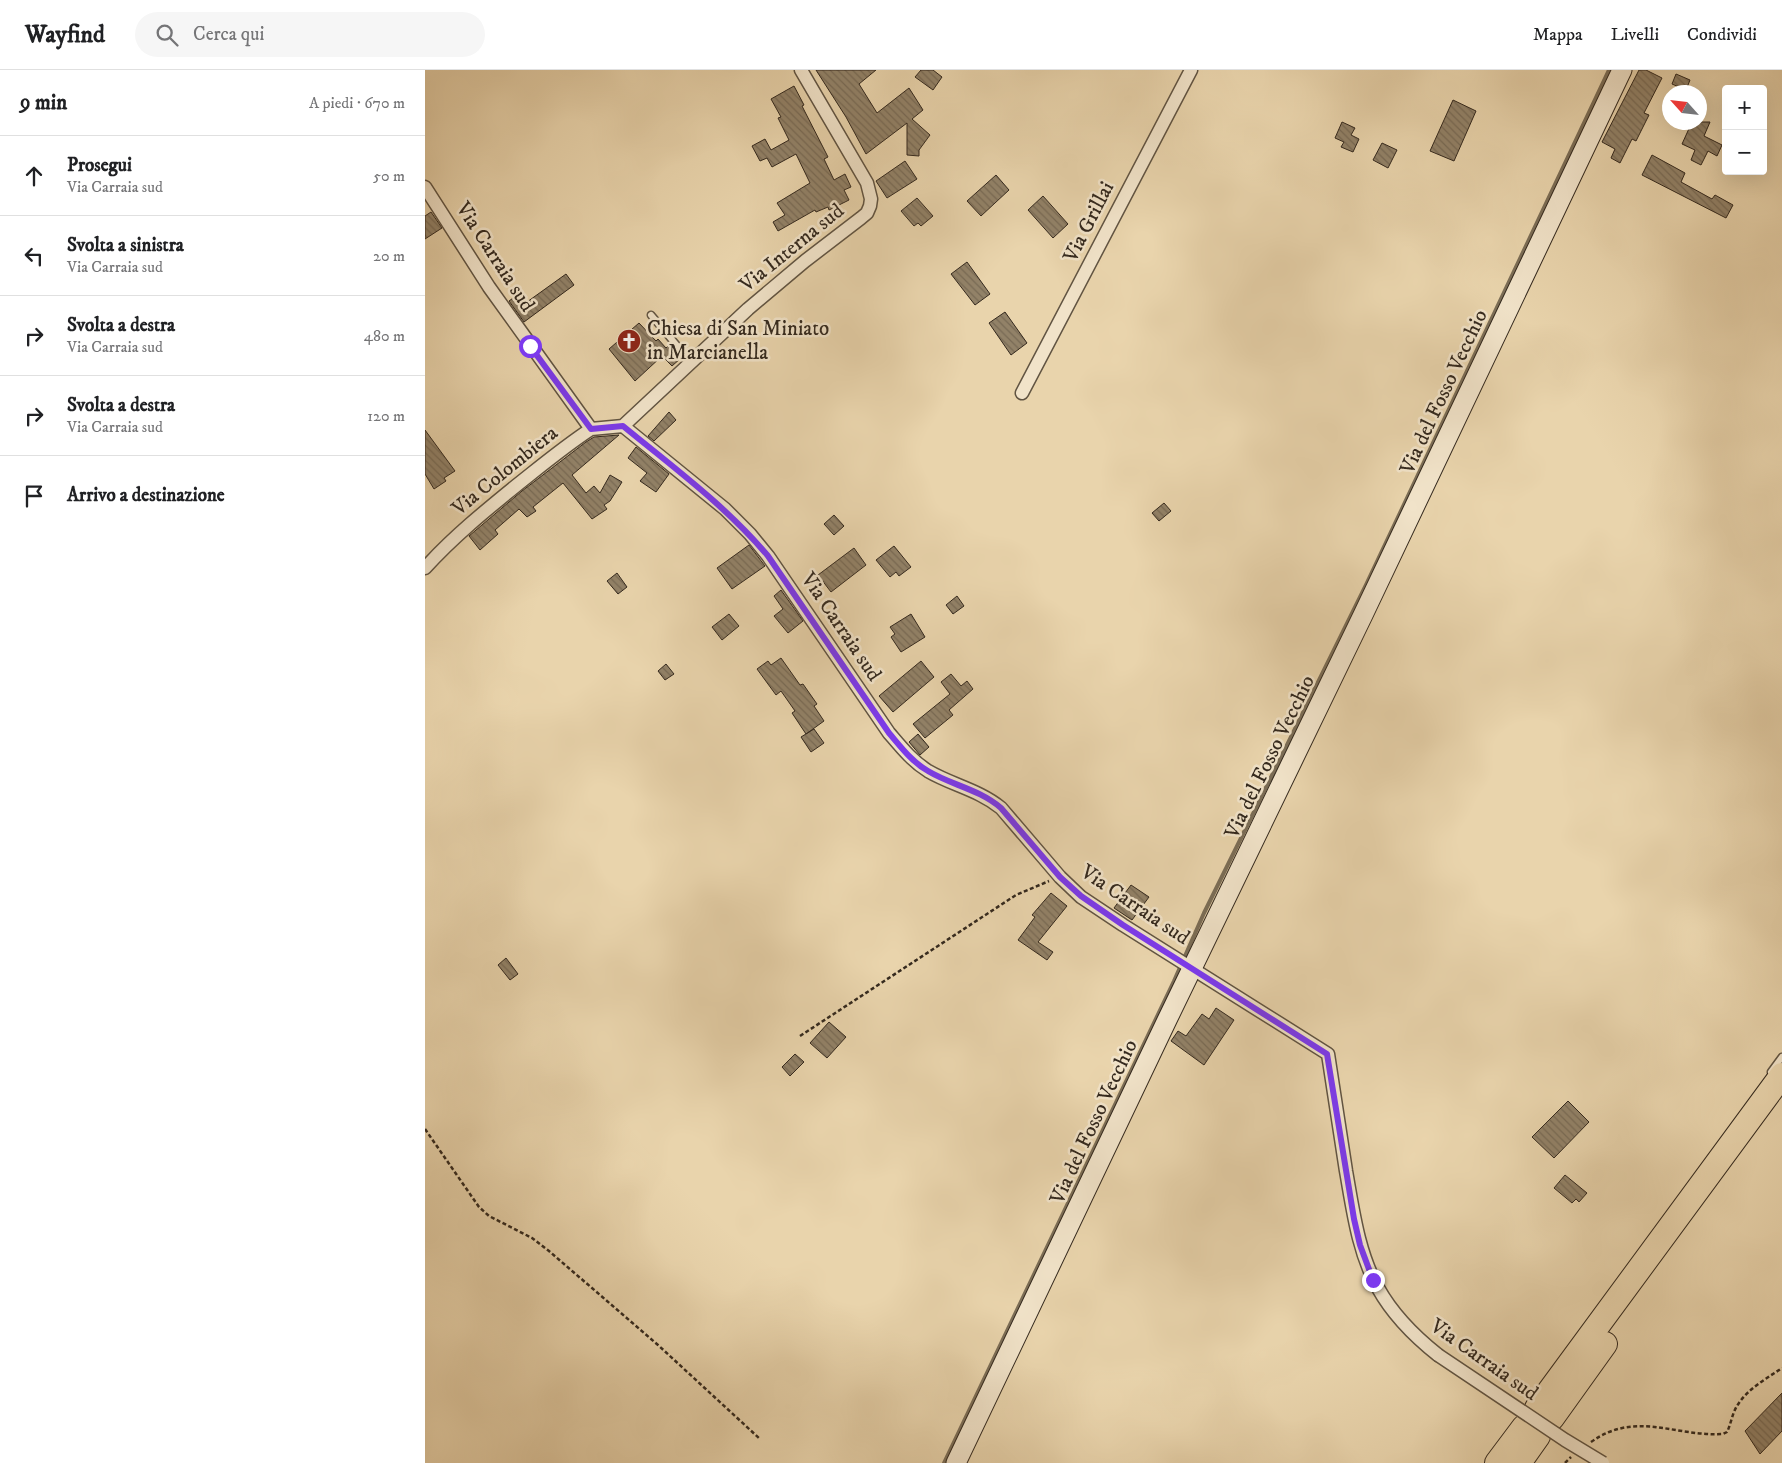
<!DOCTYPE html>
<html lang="it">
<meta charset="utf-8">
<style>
:root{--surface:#fff;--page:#f6f6f6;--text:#202124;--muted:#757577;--line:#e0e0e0}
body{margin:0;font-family:"IM FELL DW Pica",serif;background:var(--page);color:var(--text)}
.controls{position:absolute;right:15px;top:15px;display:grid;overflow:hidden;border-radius:5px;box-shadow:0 5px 20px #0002}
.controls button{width:45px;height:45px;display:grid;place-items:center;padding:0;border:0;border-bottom:1px solid var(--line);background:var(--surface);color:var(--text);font:25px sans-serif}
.compass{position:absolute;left:1237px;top:15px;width:45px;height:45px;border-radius:50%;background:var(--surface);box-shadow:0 5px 20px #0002;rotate:297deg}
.stop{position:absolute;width:15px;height:15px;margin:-11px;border:4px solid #7c3aed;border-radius:50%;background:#fff}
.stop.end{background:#7c3aed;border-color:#fff;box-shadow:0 1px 5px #0008}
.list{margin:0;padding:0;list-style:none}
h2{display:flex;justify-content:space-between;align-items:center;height:65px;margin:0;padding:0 20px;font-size:21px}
h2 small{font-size:16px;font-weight:400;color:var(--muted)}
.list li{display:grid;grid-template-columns:32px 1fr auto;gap:15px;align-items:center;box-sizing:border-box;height:80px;padding:0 20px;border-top:1px solid var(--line)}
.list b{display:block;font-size:19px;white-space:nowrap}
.list p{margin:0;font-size:16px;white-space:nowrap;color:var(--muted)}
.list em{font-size:16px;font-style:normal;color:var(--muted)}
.icon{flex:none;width:28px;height:28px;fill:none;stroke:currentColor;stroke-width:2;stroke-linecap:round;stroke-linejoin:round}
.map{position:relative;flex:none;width:1357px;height:1393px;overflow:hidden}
header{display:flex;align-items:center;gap:30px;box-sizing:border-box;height:70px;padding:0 25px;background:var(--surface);border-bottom:1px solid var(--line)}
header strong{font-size:24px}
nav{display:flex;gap:28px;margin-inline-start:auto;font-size:18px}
.search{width:350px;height:45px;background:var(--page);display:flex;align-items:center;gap:12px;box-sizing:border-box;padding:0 18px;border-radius:28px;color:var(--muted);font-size:19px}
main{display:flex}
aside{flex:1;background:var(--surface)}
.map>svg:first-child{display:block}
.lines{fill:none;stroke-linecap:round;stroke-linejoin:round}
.stream{stroke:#7b6d56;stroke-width:4}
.building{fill:url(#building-back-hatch);stroke:#34291e}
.lane-casing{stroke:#615442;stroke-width:9}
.street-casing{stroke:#615442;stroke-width:15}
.secondary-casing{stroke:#34291e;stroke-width:21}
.highway-casing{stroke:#34291e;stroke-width:26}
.path{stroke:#34291e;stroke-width:2.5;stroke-dasharray:4 2.5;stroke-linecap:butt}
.lane{stroke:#f1e3c9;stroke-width:6}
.street{stroke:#f1e3c9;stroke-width:12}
.secondary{stroke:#f1e3c9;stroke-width:19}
.highway{stroke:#e9d4ac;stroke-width:24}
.street-bridge-casing{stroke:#615442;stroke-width:15;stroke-linecap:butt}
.street-bridge{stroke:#f1e3c9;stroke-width:12}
.route{stroke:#7c3aed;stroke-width:6}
.labels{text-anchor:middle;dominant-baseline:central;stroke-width:5;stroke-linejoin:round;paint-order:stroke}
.street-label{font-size:21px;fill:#34291e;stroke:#f1e3c9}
.poi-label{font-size:21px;fill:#34291e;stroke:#f1e3c9;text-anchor:start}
</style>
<header>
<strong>Wayfind</strong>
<div class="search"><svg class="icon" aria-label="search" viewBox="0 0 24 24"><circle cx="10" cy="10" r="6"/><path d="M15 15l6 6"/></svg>Cerca qui</div>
<nav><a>Mappa</a><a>Livelli</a><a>Condividi</a></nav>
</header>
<main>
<aside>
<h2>9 min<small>A piedi · 670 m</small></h2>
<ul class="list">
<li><svg class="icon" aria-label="ahead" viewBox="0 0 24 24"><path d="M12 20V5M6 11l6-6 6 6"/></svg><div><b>Prosegui</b><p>Via Carraia sud</p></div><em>50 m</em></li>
<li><svg class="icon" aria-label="left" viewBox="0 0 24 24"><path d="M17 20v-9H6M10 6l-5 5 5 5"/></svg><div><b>Svolta a sinistra</b><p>Via Carraia sud</p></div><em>20 m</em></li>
<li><svg class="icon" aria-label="right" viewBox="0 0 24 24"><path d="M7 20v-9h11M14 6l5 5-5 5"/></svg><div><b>Svolta a destra</b><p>Via Carraia sud</p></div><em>480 m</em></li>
<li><svg class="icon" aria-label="right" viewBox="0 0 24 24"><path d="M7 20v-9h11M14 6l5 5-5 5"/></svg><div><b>Svolta a destra</b><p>Via Carraia sud</p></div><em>120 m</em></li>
<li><svg class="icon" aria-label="arrive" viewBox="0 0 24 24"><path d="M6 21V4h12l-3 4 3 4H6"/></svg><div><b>Arrivo a destinazione</b></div></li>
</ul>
</aside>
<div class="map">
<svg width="1357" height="1393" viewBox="0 0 1357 1393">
<defs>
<pattern id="building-back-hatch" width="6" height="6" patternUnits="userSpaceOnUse" patternTransform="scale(1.25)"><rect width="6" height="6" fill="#928268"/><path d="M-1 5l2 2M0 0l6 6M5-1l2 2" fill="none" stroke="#786a55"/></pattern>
</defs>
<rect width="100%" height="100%" fill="#e9d4ac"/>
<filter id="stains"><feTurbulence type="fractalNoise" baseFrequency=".004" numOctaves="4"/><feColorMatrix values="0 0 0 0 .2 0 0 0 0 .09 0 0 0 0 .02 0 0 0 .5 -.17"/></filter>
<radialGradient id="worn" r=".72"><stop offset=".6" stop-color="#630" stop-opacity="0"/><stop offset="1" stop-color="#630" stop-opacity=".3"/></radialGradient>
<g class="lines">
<!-- stream -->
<path class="stream" d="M 519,1393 L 749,911 L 779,843 L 941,515 L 1184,0"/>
</g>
<!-- building -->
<path class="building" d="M 391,0 L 451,0 L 434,14 L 452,43 L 484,18 L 498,40 L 487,49 L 505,65 L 494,80 L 494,86 L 482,85 L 482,53 L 441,84 L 421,47 Z
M 496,0 L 508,0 L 517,7 L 508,20 L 490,7 Z
M 1214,0 L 1221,0 L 1237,8 L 1219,43 L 1224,45 L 1211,71 L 1207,69 L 1195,93 L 1186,88 L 1190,79 L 1177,72 Z
M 1251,4 L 1265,10 L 1261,20 L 1247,14 Z
M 369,16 L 379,35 L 377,36 L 403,87 L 399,89 L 409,110 L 420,104 L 426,117 L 419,120 L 424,130 L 404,140 L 403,137 L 391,142 L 390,140 L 353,161 L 348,152 L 360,145 L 352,133 L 385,113 L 371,84 L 347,97 L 342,88 L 335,91 L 327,76 L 340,69 L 346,80 L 364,70 L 353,48 L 356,47 L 346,29 Z
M 1028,30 L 1051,41 L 1029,91 L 1005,81 Z
M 917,52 L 930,58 L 926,65 L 934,69 L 928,82 L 916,77 L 919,72 L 910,68 Z
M 1267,52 L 1285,52 L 1279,66 L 1297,75 L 1292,86 L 1283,81 L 1276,95 L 1266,90 L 1270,80 L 1257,74 Z
M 957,73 L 972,80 L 963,98 L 948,90 Z
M 1227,85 L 1260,103 L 1256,112 L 1287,129 L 1290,125 L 1308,135 L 1301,148 L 1217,105 Z
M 480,91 L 492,109 L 462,128 L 451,111 Z
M 571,105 L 584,120 L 556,146 L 542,131 Z
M 618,126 L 643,154 L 628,168 L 603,140 Z
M 492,128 L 508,146 L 496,156 L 493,153 L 489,156 L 476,141 Z
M 6,142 L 17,158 L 0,169 L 0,146 Z
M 542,192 L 565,224 L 550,235 L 526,204 Z
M 141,204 L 149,215 L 99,252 L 84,231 L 95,223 L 102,232 Z
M 580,242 L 602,273 L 586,285 L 564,253 Z
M 214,253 L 231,271 L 233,269 L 241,278 L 244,275 L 256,288 L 247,296 L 237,286 L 210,311 L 184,279 Z
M 244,342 L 251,350 L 229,371 L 223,366 Z
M 0,360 L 30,401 L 19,408 L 21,411 L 9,419 L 0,404 Z
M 194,365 L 147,405 L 161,423 L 169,416 L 175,423 L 185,405 L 197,412 L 185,431 L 179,435 L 182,439 L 167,449 L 138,413 L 108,437 L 111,441 L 102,447 L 94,439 L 70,460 L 73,464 L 55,480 L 44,466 L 97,421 L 161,372 L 169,367 Z
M 211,377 L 244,404 L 231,422 L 215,411 L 222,403 L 203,388 Z
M 739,433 L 746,441 L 734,451 L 727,443 Z
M 409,445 L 419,456 L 409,465 L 399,454 Z
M 324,475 L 340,496 L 307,519 L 292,498 Z
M 469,476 L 486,497 L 474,506 L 471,502 L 465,507 L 451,490 Z
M 429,478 L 441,495 L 406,522 L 393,505 Z
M 192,503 L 202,517 L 193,524 L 182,511 Z
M 356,520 L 378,551 L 363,563 L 349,546 L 358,539 L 349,526 Z
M 532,526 L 539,536 L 528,544 L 521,535 Z
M 304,544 L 314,556 L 297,570 L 287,557 Z
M 486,544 L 500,567 L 476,582 L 466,567 L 470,564 L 465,557 Z
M 356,588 L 375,615 L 378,614 L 392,634 L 389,636 L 399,651 L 381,664 L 367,643 L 370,641 L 356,621 L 351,625 L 332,599 L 343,591 L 346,595 Z
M 496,591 L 509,607 L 468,642 L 454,626 Z
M 241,594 L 249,604 L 240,610 L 233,601 Z
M 526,604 L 536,616 L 542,611 L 548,619 L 524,640 L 528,645 L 500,668 L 488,654 L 525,624 L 516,612 Z
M 389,659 L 399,673 L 386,682 L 376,667 Z
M 493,664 L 504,677 L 495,685 L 484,672 Z
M 706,815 L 724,827 L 707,850 L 689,838 Z
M 626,823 L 642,836 L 613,872 L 628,882 L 622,890 L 593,870 L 610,847 L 607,845 Z
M 81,888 L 93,904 L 85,910 L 73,895 Z
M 791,938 L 809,950 L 779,995 L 746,971 L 753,961 L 761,966 L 777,944 L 784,949 Z
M 404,952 L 421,967 L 402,988 L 385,973 Z
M 370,984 L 379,992 L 365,1006 L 357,997 Z
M 1143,1031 L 1164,1052 L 1129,1088 L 1107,1067 Z
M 1140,1105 L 1162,1123 L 1154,1132 L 1151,1129 L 1147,1133 L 1129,1118 Z
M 1357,1323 L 1357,1361 L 1335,1384 L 1320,1361 Z"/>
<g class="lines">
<!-- lane casing -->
<g class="lane-casing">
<path id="lane" d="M 226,245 L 265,291
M 1346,1002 L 1357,987"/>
</g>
<!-- street casing -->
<g class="street-casing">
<path id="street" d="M 0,117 L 64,217 L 166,359 L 198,356 L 300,439 L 325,464 L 343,486 L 464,663 C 476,677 487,691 503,701 C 527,715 554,720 576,738 L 635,807 L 656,827 L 698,855 L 903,984 C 909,1023 915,1062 921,1101 C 928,1140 933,1182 953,1218 C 968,1245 989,1266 1013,1285
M 597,323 L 766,0
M 198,356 L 323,239 L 380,191 L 436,148 L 442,143 L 445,136 L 446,129 L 442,113 L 376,0
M 0,498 C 28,467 60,441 92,415 C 116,396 140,376 166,359"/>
</g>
<!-- secondary casing -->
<g class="secondary-casing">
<path id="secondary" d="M 531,1393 L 743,948 L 938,545 L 1197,0"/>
</g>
<!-- highway casing -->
<g class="highway-casing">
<path id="highway" d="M 1112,1338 L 1357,1005
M 1127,1348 L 1180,1274
M 1072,1393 L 1099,1357
M 1094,1393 L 1113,1366"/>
</g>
<!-- path -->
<path class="path" d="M 375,966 L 591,825 L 624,811
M 0,1059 L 54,1137 L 64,1146 L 107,1168 L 124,1181 L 233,1275 L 335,1369
M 1166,1372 C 1211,1340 1250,1367 1298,1364 L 1302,1362 C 1306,1354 1307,1344 1312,1336 C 1322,1319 1341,1309 1357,1298
M 1140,1393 L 1146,1387"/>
<!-- lane -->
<use href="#lane" class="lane"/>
<!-- street -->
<use href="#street" class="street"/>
<!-- secondary -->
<use href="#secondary" class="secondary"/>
<!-- highway -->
<use href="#highway" class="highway"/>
<!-- street-bridge casing -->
<g class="street-bridge-casing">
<path id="street-bridge" d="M 1013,1285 L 1140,1370 L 1178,1393"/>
</g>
<!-- street-bridge -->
<use href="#street-bridge" class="street-bridge"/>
</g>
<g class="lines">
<!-- route -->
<path class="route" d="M 105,276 L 166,359 L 198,356 C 248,397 301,436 343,486 L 464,663 C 476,677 487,692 503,701 C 526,715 554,719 576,738 L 635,807 L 656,826 L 698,855 L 902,984 L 929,1149 L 935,1175 L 948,1210"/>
</g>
<!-- icons -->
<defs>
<g id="church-disc" transform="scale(1.25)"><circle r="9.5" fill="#8f2418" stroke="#f1e3c9"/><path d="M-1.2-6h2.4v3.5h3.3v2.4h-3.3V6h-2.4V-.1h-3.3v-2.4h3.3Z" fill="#fff"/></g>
</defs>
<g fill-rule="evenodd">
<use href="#church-disc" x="204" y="271"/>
</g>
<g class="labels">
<!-- street labels -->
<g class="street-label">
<text transform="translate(664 152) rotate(-63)">Via Grillai</text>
<text transform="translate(367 178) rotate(-39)">Via Interna sud</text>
<text transform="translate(70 187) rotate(57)">Via Carraia sud</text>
<text transform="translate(1019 322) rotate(-65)">Via del Fosso Vecchio</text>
<text transform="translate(80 401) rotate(-39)">Via Colombiera</text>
<text transform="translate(416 557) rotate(56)">Via Carraia sud</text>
<text transform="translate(845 687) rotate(-64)">Via del Fosso Vecchio</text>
<text transform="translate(710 835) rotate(34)">Via Carraia sud</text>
<text transform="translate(669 1052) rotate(-65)">Via del Fosso Vecchio</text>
<text transform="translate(1059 1290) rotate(35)">Via Carraia sud</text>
</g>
<!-- poi labels -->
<g class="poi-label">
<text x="222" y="259">Chiesa di San Miniato<tspan x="222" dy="24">in Marcianella</tspan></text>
</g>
</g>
<rect width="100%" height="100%" filter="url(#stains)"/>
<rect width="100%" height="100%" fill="url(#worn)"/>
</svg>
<div class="controls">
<button>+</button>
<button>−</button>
</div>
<svg class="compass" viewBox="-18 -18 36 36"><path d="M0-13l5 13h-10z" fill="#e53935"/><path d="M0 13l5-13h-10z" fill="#757577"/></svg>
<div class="stop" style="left:105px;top:276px"></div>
<div class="stop end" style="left:948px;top:1210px"></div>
</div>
</main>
